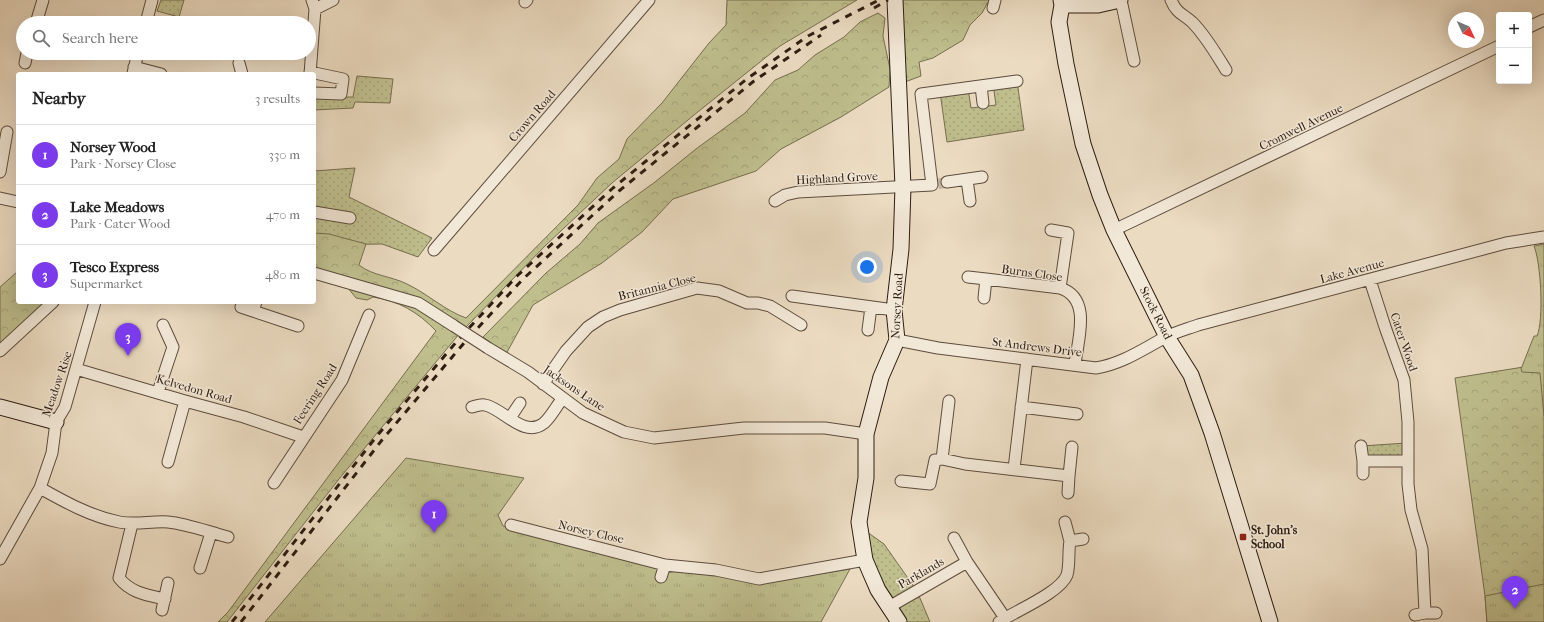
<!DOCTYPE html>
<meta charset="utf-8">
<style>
:root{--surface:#fff;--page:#f2f2f2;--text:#222;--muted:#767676;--line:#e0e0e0;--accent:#7c3aed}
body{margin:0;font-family:"IM FELL French Canon",serif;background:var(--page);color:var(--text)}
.controls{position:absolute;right:12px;top:12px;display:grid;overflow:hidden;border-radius:4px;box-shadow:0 4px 16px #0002}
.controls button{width:36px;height:36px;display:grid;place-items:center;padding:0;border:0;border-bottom:1px solid var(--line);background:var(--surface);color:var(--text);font:20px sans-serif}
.compass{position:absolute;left:1448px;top:12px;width:36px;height:36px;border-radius:50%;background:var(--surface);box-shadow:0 4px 16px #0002;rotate:134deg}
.you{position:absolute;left:867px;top:267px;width:14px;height:14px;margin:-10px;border:3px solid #fff;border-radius:50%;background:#1a73e8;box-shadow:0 0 0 6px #1a73e833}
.badge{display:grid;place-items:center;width:26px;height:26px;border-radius:50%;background:var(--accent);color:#fff;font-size:13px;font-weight:700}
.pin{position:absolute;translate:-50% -33px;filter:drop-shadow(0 1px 2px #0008)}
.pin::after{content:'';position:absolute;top:21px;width:14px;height:12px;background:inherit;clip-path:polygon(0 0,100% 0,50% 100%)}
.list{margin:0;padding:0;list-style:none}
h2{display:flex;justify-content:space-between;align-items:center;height:52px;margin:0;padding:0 16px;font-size:17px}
h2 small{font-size:13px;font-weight:400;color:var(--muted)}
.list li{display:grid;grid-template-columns:26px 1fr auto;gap:12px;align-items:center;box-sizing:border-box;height:60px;padding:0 16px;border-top:1px solid var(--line)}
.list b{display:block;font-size:15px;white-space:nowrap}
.list p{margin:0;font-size:13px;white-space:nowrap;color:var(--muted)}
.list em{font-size:13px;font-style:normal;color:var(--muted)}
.icon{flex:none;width:22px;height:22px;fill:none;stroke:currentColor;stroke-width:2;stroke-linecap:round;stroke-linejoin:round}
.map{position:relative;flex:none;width:1544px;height:622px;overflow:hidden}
.search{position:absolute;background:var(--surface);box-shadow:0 4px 16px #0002;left:16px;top:16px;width:300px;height:44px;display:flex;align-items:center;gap:10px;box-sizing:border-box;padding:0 14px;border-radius:22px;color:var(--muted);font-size:15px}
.panel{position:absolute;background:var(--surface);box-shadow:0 4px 16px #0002;left:16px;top:72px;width:300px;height:232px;border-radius:4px}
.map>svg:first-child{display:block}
.grass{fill:url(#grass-dots);stroke:#766e4f}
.forest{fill:url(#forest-crowns);stroke:#766e4f}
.park{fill:url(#park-tufts);stroke:#766e4f}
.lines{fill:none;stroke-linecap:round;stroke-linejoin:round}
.street-tunnel{stroke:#c5b59e;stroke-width:11;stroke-dasharray:11 5.5;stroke-linecap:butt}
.street-casing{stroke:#5d4c3d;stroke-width:13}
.secondary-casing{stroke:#2e1d11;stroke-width:17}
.street{stroke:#f2e8d7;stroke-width:11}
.secondary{stroke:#f2e8d7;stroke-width:15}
.rail{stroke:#2e1d11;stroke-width:3;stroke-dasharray:7 7;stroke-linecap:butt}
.street-bridge-casing{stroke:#5d4c3d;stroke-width:13;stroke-linecap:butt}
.street-bridge{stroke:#f2e8d7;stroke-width:11}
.poi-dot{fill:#8f2418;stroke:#f2e8d7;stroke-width:1.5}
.labels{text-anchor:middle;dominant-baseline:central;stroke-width:3;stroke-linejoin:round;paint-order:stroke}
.street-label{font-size:12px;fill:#2e1d11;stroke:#f2e8d7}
.poi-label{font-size:12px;font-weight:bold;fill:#2e1d11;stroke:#f2e8d7;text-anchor:start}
</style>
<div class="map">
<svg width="1544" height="622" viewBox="0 0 1544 622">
<defs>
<pattern id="grass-dots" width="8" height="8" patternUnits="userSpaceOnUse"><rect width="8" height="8" fill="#bfbe8d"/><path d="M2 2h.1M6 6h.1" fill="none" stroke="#a4a379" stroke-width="1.8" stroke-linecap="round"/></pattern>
<pattern id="forest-crowns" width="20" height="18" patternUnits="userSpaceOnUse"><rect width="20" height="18" fill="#bfbe8d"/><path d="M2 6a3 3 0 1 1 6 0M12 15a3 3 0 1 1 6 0" fill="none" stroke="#a4a379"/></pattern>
<pattern id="park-tufts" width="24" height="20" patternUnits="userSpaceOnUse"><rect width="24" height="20" fill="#bfbe8d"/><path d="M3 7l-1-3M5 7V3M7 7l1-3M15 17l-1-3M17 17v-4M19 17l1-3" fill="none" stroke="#a4a379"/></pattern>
</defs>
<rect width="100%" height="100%" fill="#ebdbc1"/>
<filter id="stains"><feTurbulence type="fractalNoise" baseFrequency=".005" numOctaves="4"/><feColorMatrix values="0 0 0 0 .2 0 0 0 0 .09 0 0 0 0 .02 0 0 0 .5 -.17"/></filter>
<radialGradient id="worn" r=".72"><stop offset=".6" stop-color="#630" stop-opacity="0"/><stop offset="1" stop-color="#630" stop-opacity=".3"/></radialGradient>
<!-- grass -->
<path class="grass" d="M 161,0 L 184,0 L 179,17 L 157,11 Z
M 357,76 L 393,79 L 390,103 L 355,102 L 353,108 L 314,110 L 314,97 L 353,97 Z
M 1017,81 L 1024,130 L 947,142 L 940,92 L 968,88 L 971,108 L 996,105 L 993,84 Z
M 355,168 L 349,197 L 432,238 L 418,257 L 382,244 L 314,245 L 314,171 Z
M 1407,443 L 1408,461 L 1363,461 L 1361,446 Z
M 860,527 L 884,544 L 917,591 L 930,622 L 899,622 L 889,607 Z"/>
<!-- forest -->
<path class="forest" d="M 727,0 L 857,0 L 780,46 L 694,115 L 612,183 L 546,245 L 466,327 L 447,316 L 460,333 L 339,479 L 227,622 L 218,622 L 228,612 L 436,331 C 418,312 399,301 373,297 L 367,300 L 356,298 L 348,288 L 326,282 L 314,274 L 314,233 L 329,234 L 366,244 L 359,265 C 373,276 391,276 407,284 C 428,294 444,310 466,318 L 578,205 L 597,178 L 619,159 L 627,139 L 662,103 L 709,43 L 726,25 Z
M 902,0 L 991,0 L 988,2 L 982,13 L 970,25 L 963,40 L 933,58 L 919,62 L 921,76 L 905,82 Z
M 878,13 L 885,18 L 883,36 L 890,69 L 889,87 L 841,117 L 781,149 L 756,171 L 673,199 L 642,232 L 602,263 L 533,305 L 506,354 L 483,337 L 546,273 L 580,244 L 598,223 L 655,182 L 696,149 L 745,113 L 775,80 L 798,70 L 815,55 L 844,37 L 860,22 Z
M 17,272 L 18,302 L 48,302 L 0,351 L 0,287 Z
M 1536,365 L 1544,370 L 1544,609 L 1487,622 L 1485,596 L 1455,378 Z"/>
<!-- park -->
<path class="park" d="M 1544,244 L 1544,416 L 1540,373 L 1522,372 L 1521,369 L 1534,336 L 1537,336 C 1544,320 1541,263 1534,246 Z
M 406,458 L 524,478 L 498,515 L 503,526 L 549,540 L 773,581 L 850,569 L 821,622 L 265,622 Z
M 1544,584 L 1544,622 L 1487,622 L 1485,596 Z"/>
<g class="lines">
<!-- street-tunnel -->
<path class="street-tunnel" d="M 938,184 L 947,182"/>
<!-- street casing -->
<g class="street-casing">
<path id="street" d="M 1121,0 L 1134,61
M 1171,0 C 1177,14 1182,13 1192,22 C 1206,36 1216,54 1226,70
M 525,2 L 527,0
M 993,8 L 995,0
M 315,9 L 333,0
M 36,23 L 43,0
M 146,23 L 152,0
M 1529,27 L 1544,20
M 25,63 L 27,53
M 239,63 L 242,74
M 134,67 L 161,74
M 310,72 L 343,79 L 341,94 L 314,93
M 133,73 L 138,53
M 310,74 L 315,9 L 312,0
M 981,86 L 983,103
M 0,172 L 7,132
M 967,180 L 970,201
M 947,182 L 982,177
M 0,198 L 18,202
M 775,201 L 785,195 L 798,192 L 932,185 L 921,94 L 1017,81
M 314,212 L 350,218
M 1051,230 L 1068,233 L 1060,288
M 1114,230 L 1499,46
M 434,250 L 649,0
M 314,273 L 418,303 L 454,326
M 968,277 L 986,279
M 792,296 L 894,310
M 984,298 L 986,279 L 1060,288 C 1092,298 1078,339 1075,364
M 256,302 L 253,311 L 298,326
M 241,307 L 253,311
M 868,330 L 871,307
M 897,340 L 938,348 L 1096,368 C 1122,364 1143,349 1166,337 C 1176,332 1187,329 1198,325 L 1506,243 L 1544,237
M 488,348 L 528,372 L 583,413 L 624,432 L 654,438 L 744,428 L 825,428 L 866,434
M 0,351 L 53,302
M 76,369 L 185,401 L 244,417 L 303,437
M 543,384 L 566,351 L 588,327 L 603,317 L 620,310 L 697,288 L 719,291 L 747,303 L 758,303 L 770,306 L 801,325
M 158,392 L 173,347 L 163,325
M 472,407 C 476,406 481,404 485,405 C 504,409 524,439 544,423 C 551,417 557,405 563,398
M 1021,407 L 1077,414
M 510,418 L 520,403
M 1361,446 L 1363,461
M 942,459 L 949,401
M 1408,461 L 1408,484 L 1411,510 L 1422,549 L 1425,613 L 1436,613
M 168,462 L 185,401
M 1014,469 L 1027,359
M 1363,474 L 1363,461 L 1408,461 L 1408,422 L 1404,380 L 1385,327 L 1370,280
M 901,481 L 930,484 L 935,460 L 942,459 L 965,464 L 1069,476 L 1072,447
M 274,483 L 342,380 L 369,315
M 40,488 C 65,502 90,516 119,522 C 135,525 151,521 168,522 C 188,524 208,532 228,537
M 1068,493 L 1069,476
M 1065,522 L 1070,541
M 132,524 L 119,578 C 131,593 147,595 165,599
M 511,525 L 665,565 L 716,570 L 759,579 L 865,560
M 954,538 L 967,562
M 0,559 L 40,488 L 52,453 L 56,422 L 65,407 L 95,302
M 200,568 L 211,533
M 661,577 L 665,565
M 889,607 L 967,562 L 1005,618
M 162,610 L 168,583
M 1415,615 L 1425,613
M 999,622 C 1015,611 1060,593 1067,575 C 1070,565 1068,551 1070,541 L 1083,539"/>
</g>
<!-- secondary casing -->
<g class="secondary-casing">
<path id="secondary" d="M 895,0 L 903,187 L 901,249 L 894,310 L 897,340 L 881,377 L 866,434 L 866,478 L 859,522 L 865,560 L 871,574 L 878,590 L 899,622
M 1061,0 L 1062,5 L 1059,22 L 1066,64 L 1083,144 L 1100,195 L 1114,230 L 1167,337 L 1191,375 L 1212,433 L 1270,622
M 1062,5 L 1098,5 L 1120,0
M 0,407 L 56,422"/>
</g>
<!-- street -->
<use href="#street" class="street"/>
<!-- secondary -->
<use href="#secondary" class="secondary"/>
<!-- rail -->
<path class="rail" d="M 874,8 L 888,0
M 232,622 L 376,437 L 458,340 L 517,276 L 613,188 L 748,78 L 808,36 L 879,0
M 241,622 L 382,440 L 464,343 L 523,279 L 619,191 L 754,81 L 821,35"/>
<!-- street-bridge casing -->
<g class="street-bridge-casing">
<path id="street-bridge" d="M 454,326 L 488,348"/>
</g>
<!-- street-bridge -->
<use href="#street-bridge" class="street-bridge"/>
</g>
<!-- markers -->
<rect class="poi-dot" x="1239" y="533" width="8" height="8" rx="2"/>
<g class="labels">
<!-- street labels -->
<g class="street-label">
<text transform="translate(532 116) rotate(-49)">Crown Road</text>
<text transform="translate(1301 127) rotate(-26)">Cromwell Avenue</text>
<text transform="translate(837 178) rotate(-3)">Highland Grove</text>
<text transform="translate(1352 271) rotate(-15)">Lake Avenue</text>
<text transform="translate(1032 273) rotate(8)">Burns Close</text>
<text transform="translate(657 287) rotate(-14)">Britannia Close</text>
<text transform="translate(897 306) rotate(-87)">Norsey Road</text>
<text transform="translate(1156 313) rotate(63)">Stock Road</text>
<text transform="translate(1404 342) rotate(71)">Cater Wood</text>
<text transform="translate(1037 347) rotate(7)">St Andrews Drive</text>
<text transform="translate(57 384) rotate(-71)">Meadow Rise</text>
<text transform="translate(574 388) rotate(34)">Jacksons Lane</text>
<text transform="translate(194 389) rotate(16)">Kelvedon Road</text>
<text transform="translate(315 394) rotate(-57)">Feering Road</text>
<text transform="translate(591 532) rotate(13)">Norsey Close</text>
<text transform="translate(921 573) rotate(-30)">Parklands</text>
</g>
<!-- poi labels -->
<g class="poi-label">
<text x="1251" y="530">St. John's<tspan x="1251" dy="14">School</tspan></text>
</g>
</g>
<rect width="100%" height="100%" filter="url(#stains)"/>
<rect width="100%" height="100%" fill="url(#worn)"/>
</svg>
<div class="controls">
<button>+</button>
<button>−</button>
</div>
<svg class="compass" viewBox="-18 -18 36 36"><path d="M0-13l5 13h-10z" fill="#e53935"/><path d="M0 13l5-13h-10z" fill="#767676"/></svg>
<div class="you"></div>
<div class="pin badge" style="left:434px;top:533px">1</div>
<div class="pin badge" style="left:1515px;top:609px">2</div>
<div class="pin badge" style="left:128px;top:356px">3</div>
<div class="search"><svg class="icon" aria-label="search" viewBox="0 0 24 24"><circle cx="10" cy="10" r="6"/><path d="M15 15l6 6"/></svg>Search here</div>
<section class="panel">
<h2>Nearby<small>3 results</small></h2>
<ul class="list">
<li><span class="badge">1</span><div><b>Norsey Wood</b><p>Park · Norsey Close</p></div><em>330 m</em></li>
<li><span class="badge">2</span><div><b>Lake Meadows</b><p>Park · Cater Wood</p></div><em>470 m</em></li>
<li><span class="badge">3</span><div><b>Tesco Express</b><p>Supermarket</p></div><em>480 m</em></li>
</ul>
</section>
</div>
